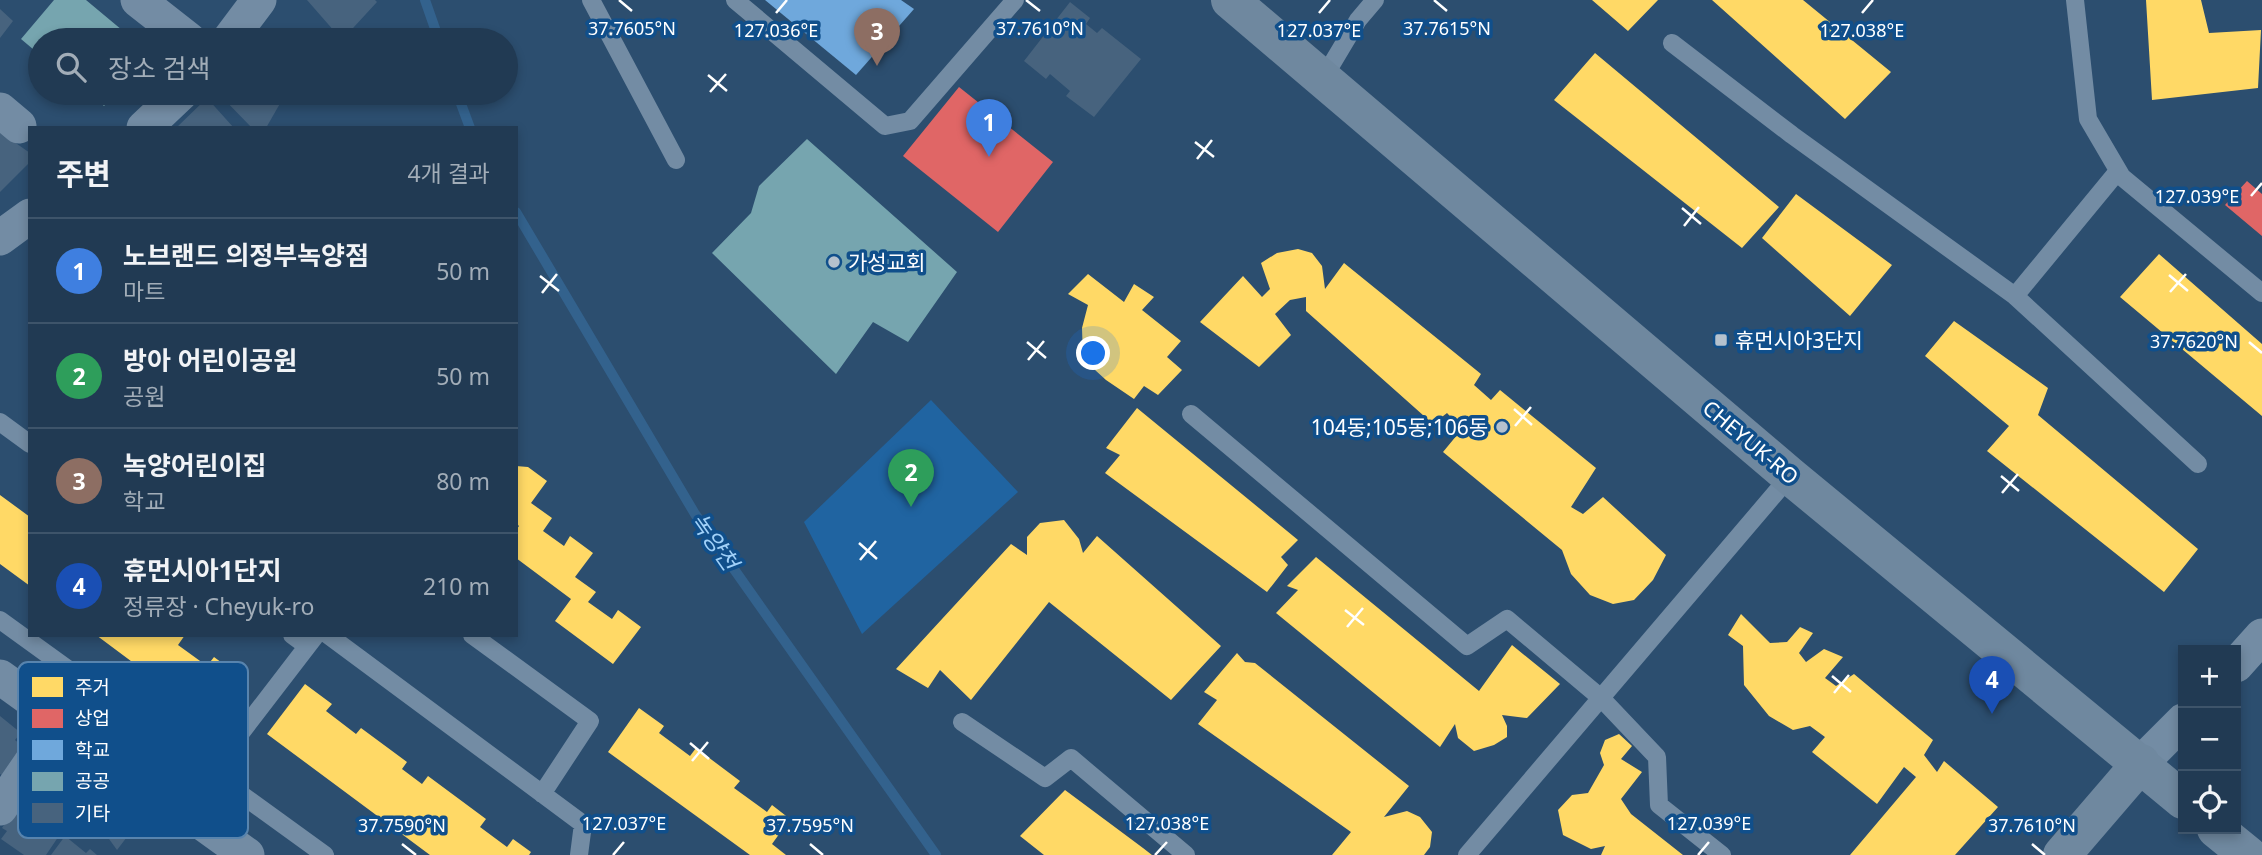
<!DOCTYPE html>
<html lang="ko">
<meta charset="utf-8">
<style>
:root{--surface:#213a53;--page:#2d455d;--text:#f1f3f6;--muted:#a2adb8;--line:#3e546a;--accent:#b5c1cd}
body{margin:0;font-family:"Noto Sans","Noto Sans KR",sans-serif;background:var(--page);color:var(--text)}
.controls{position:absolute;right:21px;bottom:21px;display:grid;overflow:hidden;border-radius:0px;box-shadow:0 4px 10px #0003}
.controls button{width:63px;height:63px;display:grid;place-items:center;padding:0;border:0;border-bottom:2px solid var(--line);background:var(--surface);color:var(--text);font:35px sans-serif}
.you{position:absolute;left:1094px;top:354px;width:24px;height:24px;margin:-18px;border:5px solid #fff;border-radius:50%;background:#1a73e8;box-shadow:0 0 0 10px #1a73e833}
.badge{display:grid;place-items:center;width:46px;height:46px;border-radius:50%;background:var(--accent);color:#fff;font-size:23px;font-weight:700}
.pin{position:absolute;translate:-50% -58px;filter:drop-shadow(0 2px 4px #0008)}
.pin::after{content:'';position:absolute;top:37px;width:24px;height:21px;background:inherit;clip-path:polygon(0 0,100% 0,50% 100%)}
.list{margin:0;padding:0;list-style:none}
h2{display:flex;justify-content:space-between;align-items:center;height:91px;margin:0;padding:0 28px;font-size:30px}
h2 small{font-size:23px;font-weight:400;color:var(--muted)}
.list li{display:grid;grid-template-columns:46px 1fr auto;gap:21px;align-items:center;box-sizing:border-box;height:105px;padding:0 28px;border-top:2px solid var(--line)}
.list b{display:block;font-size:26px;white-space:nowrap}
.list p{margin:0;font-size:23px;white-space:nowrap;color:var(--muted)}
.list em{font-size:23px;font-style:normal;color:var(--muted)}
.icon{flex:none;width:38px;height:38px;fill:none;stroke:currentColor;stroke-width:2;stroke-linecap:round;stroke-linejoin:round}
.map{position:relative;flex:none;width:2262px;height:855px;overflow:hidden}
.search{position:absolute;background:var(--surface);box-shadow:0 4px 10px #0003;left:28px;top:28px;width:490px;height:77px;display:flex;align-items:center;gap:18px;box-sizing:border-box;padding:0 24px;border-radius:38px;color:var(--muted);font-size:26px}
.panel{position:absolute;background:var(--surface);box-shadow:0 4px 10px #0003;left:28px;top:126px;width:490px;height:511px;border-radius:0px}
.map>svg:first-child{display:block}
.green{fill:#2064a1}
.homes{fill:#ffd966}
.shops{fill:#e06666}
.schools{fill:#6fa8dc}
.public{fill:#76a5af}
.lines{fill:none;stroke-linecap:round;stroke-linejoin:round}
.stream{stroke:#33628d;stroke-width:10}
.building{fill:#47637e}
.lane{stroke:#738ca4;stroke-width:18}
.street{stroke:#738ca4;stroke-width:35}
.secondary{stroke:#6f889f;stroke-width:38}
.ticks{fill:none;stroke:#fff;stroke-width:2.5}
.poi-dot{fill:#b5c1cd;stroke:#104f8b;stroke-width:2.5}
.labels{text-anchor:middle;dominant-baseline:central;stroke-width:7;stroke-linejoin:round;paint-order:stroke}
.poi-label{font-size:21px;fill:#fff;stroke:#104f8b;text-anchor:start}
.street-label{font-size:21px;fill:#fff;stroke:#104f8b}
.water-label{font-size:23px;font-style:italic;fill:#a1d1f9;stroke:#104f8b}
.key{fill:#104f8b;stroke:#5884ae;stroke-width:2}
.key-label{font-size:19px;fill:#fff}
.ticks-label{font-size:18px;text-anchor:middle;fill:#fff;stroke:#104f8b;stroke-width:7;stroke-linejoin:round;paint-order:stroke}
</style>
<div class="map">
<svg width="2262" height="855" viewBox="0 0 2262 855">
<rect width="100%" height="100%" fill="#2c4e6f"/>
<!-- green -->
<path class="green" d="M 931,400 L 1018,492 L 862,634 L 804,522 Z"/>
<!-- homes -->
<path class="homes" d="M 1592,0 L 1658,0 L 1628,31 Z
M 1712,0 L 1803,0 L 1891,72 L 1845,119 Z
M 2146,0 L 2201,0 L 2209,33 L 2261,30 L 2258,88 L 2152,100 Z
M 1595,53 L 1779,207 L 1742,248 L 1554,100 Z
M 1796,194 L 1892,265 L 1850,316 L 1762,238 Z
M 1298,249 L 1312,253 L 1322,266 L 1325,289 L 1344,263 L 1481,374 L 1474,385 L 1491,400 L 1500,390 L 1596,468 L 1571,507 L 1583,514 L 1603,497 L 1666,555 L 1653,580 L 1634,600 L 1613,604 L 1590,595 L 1571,574 L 1562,550 L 1443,452 L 1462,429 L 1447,413 L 1433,424 L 1306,311 L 1306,297 L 1290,300 L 1275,314 L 1291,335 L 1259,367 L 1200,322 L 1243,276 L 1262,297 L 1270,289 L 1261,263 L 1277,253 Z
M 2159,254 L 2262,344 L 2262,416 L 2120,297 Z
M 1088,274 L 1124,302 L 1134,284 L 1154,297 L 1142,310 L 1181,341 L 1167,357 L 1182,370 L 1158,395 L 1144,386 L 1134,399 L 1106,380 L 1083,359 L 1082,328 L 1088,305 L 1068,294 Z
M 1954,321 L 2048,388 L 2038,415 L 2198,549 L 2164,592 L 1987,451 L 2009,426 L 1925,356 Z
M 1137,408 L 1298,540 L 1281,557 L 1288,565 L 1267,592 L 1105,473 L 1120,455 L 1106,448 Z
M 516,466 L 528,467 L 547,481 L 531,503 L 552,518 L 543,531 L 564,546 L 570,536 L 593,553 L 575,577 L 596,592 L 588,602 L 612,619 L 618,610 L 641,627 L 613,664 L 555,621 L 571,599 L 516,558 L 516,530 L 519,526 L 516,523 Z
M 0,495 L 30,517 L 30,586 L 0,564 Z
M 1064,520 L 1079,539 L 1083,553 L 1097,536 L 1221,646 L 1171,700 L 1049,602 L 971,700 L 940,670 L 928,688 L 896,669 L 1011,544 L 1027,555 L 1027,537 L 1040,523 Z
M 1316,557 L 1479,691 L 1512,645 L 1560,684 L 1527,718 L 1502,715 L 1507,726 L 1507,737 L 1494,745 L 1474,751 L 1458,738 L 1455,724 L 1440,747 L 1276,613 L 1298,590 L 1287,586 Z
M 1741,614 L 1770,643 L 1787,642 L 1800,627 L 1813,633 L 1799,653 L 1806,662 L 1824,649 L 1843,657 L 1825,678 L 1836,686 L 1854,674 L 1933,740 L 1924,755 L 1937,772 L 1944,761 L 1998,807 L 1955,855 L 1850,855 L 1916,777 L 1904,767 L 1877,804 L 1812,752 L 1825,737 L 1810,726 L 1793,730 L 1769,716 L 1744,685 L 1743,646 L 1728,635 Z
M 96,635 L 185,635 L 178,645 L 207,666 L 214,657 L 237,674 L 206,717 Z
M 1237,653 L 1245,662 L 1255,663 L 1409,786 L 1384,817 L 1407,811 L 1420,817 L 1432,832 L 1430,847 L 1424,855 L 1332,855 L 1351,832 L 1198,724 L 1217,700 L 1204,692 Z
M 305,684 L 332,704 L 326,711 L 356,734 L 361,728 L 407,762 L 402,769 L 422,784 L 428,776 L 486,819 L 480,827 L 507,847 L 513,839 L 531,852 L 529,855 L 430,855 L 267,734 Z
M 639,708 L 664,726 L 659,733 L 690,756 L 696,748 L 740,781 L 734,788 L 767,812 L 772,805 L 790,819 L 772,844 L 786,855 L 750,855 L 608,752 Z
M 1619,734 L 1632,746 L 1621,759 L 1642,772 L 1621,799 L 1631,814 L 1683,855 L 1601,855 L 1605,846 L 1591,849 L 1563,835 L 1558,810 L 1572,795 L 1588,793 L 1604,765 L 1600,753 L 1605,740 Z
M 1065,790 L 1143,848 L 1152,855 L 1044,855 L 1020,836 Z"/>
<!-- shops -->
<path class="shops" d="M 959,87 L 1053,162 L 998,232 L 903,156 Z
M 2247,181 L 2262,194 L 2262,236 L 2225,205 Z"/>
<!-- schools -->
<path class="schools" d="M 765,0 L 901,0 L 914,9 L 856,75 Z"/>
<!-- public -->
<path class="public" d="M 54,0 L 86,0 L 134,40 L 40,40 L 40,55 L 21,39 Z
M 88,93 L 117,93 L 104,106 Z
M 807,139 L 957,272 L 908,342 L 873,322 L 836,374 L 712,253 L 751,213 L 759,186 Z"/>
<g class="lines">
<!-- stream -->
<path class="stream" d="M 425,0 L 439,40
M 457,93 L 470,128
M 516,212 L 695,514 L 936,855"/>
</g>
<!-- building -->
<path class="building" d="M 307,0 L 375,0 L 377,2 L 342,40 Z
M 1070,2 L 1090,18 L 1086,24 L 1097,33 L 1102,28 L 1141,59 L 1094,117 L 1066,96 L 1070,91 L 1050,74 L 1046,79 L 1024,61 Z
M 0,9 L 13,21 L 0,38 Z
M 279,29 L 319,36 L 316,40 L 268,40 Z
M 218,93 L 286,93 L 266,128 L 252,128 Z
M 207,98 L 234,128 L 176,128 Z
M 0,132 L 30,153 L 30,162 L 0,192 Z
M 0,716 L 21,733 L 15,740 L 26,749 L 5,777 L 0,774 Z
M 107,793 L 140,820 L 117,850 L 91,814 Z
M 24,795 L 67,824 L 46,855 L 24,855 L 1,839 L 7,831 L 2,828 Z
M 65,836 L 86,853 L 90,849 L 97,855 L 51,855 Z"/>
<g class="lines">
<!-- lane -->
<path class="lane" d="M 591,0 L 676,160
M 735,0 L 885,126 L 910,121 L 1015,0
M 2075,0 L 2088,119 L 2122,177 L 2262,293
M 1672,43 L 1792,135 L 2015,296 L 2198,464
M 1324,77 L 1358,20 L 1375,0
M 2015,296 L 2118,171
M 1191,414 L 1467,646 L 1507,619 L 1601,698 L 1657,757 L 1659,805 L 1722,855
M 0,422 L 30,444
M 0,620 L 325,855
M 292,635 L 307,646
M 328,635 L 583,824 L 579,855
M 472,635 L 590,721 L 542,794
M 962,722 L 1045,778 L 1071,758 L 1186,855
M 210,773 L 316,635
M 1467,855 L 1790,476"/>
<!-- street -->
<path class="street" d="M 138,0 L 189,40
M 229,40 L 259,0
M 0,110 L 19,126
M 144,128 L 181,93
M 0,238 L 30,216
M 2236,665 L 2262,636
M 0,677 L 247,855
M 2141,763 L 2183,721
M 0,808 L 61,719"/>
<!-- secondary -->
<path class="secondary" d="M 1230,0 L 1790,476 L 2183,800
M 2216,829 L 2248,855
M 2062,855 L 2141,763"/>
</g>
<!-- ticks -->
<path class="ticks" d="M 619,0 L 632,11M 1026,0 L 1040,11M 1434,0 L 1447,11M 776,13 L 787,0M 1319,13 L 1330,0M 1862,13 L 1873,0M 708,75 L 727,91M 710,92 L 726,74M 1195,142 L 1214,157M 1197,159 L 1212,140M 2251,196 L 2262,183M 1682,208 L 1701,224M 1684,226 L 1699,207M 2169,275 L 2188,291M 540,276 L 559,291M 2170,292 L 2186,274M 542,293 L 557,274M 1027,342 L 1046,358M 2249,342 L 2262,353M 1028,360 L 1044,341M 1514,409 L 1532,425M 1515,426 L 1531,407M 2001,476 L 2019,491M 2002,493 L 2018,474M 859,543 L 877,559M 860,560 L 876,541M 1345,610 L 1364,625M 1347,627 L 1363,608M 1832,676 L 1851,692M 1834,693 L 1849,675M 690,743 L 709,759M 692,761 L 708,742M 402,844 L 416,855M 810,844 L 823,855M 2032,844 L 2045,855M 613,855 L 624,842M 1155,855 L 1167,842M 1698,855 L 1709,842"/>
<!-- markers -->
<g class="poi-dot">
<circle cx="834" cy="262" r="7"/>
<rect x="1714" y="333" width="14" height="14" rx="3.5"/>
<circle cx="1502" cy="427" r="7"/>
</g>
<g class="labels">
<!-- poi labels -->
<g class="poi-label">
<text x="848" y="262">가성교회</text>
<text x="1735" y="340">휴먼시아3단지</text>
<text x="1488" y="427" text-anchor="end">104동;105동;106동</text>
</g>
<!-- street labels -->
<g class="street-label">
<text transform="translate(1751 442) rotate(40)">CHEYUK-RO</text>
</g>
<!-- water labels -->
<g class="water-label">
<text transform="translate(715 541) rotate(55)">녹양천</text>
</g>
</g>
<!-- legend -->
<rect x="18" y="662" width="230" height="176" rx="10" class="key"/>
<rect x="32" y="677" width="31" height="20" fill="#ffd966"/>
<rect x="32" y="709" width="31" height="19" fill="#e06666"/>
<rect x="32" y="740" width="31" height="20" fill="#6fa8dc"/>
<rect x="32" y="772" width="31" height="19" fill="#76a5af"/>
<rect x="32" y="803" width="31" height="20" fill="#47637e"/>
<g class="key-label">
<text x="75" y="694">주거</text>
<text x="75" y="725">상업</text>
<text x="75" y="757">학교</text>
<text x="75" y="788">공공</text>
<text x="75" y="820">기타</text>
</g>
<g class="ticks-label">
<text x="632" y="35">37.7605°N</text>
<text x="1040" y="35">37.7610°N</text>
<text x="1447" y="35">37.7615°N</text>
<text x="776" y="37">127.036°E</text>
<text x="1319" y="37">127.037°E</text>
<text x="1862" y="37">127.038°E</text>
<text x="2197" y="203">127.039°E</text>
<text x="2194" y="348">37.7620°N</text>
<text x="624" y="830">127.037°E</text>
<text x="1167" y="830">127.038°E</text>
<text x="1709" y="830">127.039°E</text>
<text x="402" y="832">37.7590°N</text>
<text x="810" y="832">37.7595°N</text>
<text x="2032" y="832">37.7610°N</text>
</g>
</svg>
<div class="controls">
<button>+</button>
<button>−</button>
<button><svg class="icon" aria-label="locate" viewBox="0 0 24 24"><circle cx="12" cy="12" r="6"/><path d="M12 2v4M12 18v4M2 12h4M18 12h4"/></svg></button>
</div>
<div class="you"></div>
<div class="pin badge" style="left:989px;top:157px;background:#3f7fe0">1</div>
<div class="pin badge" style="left:911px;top:507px;background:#2e9e5b">2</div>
<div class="pin badge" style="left:877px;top:66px;background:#8d6e63">3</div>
<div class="pin badge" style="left:1992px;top:714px;background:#1a4fb4">4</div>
<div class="search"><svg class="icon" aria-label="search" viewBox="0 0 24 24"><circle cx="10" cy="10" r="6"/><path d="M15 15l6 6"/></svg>장소 검색</div>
<section class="panel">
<h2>주변<small>4개 결과</small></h2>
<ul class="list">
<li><span class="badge" style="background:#3f7fe0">1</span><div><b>노브랜드 의정부녹양점</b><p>마트</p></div><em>50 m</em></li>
<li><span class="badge" style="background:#2e9e5b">2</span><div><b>방아 어린이공원</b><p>공원</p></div><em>50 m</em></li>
<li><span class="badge" style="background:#8d6e63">3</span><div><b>녹양어린이집</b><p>학교</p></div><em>80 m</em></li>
<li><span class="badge" style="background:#1a4fb4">4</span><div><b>휴먼시아1단지</b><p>정류장 · Cheyuk-ro</p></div><em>210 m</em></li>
</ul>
</section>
</div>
